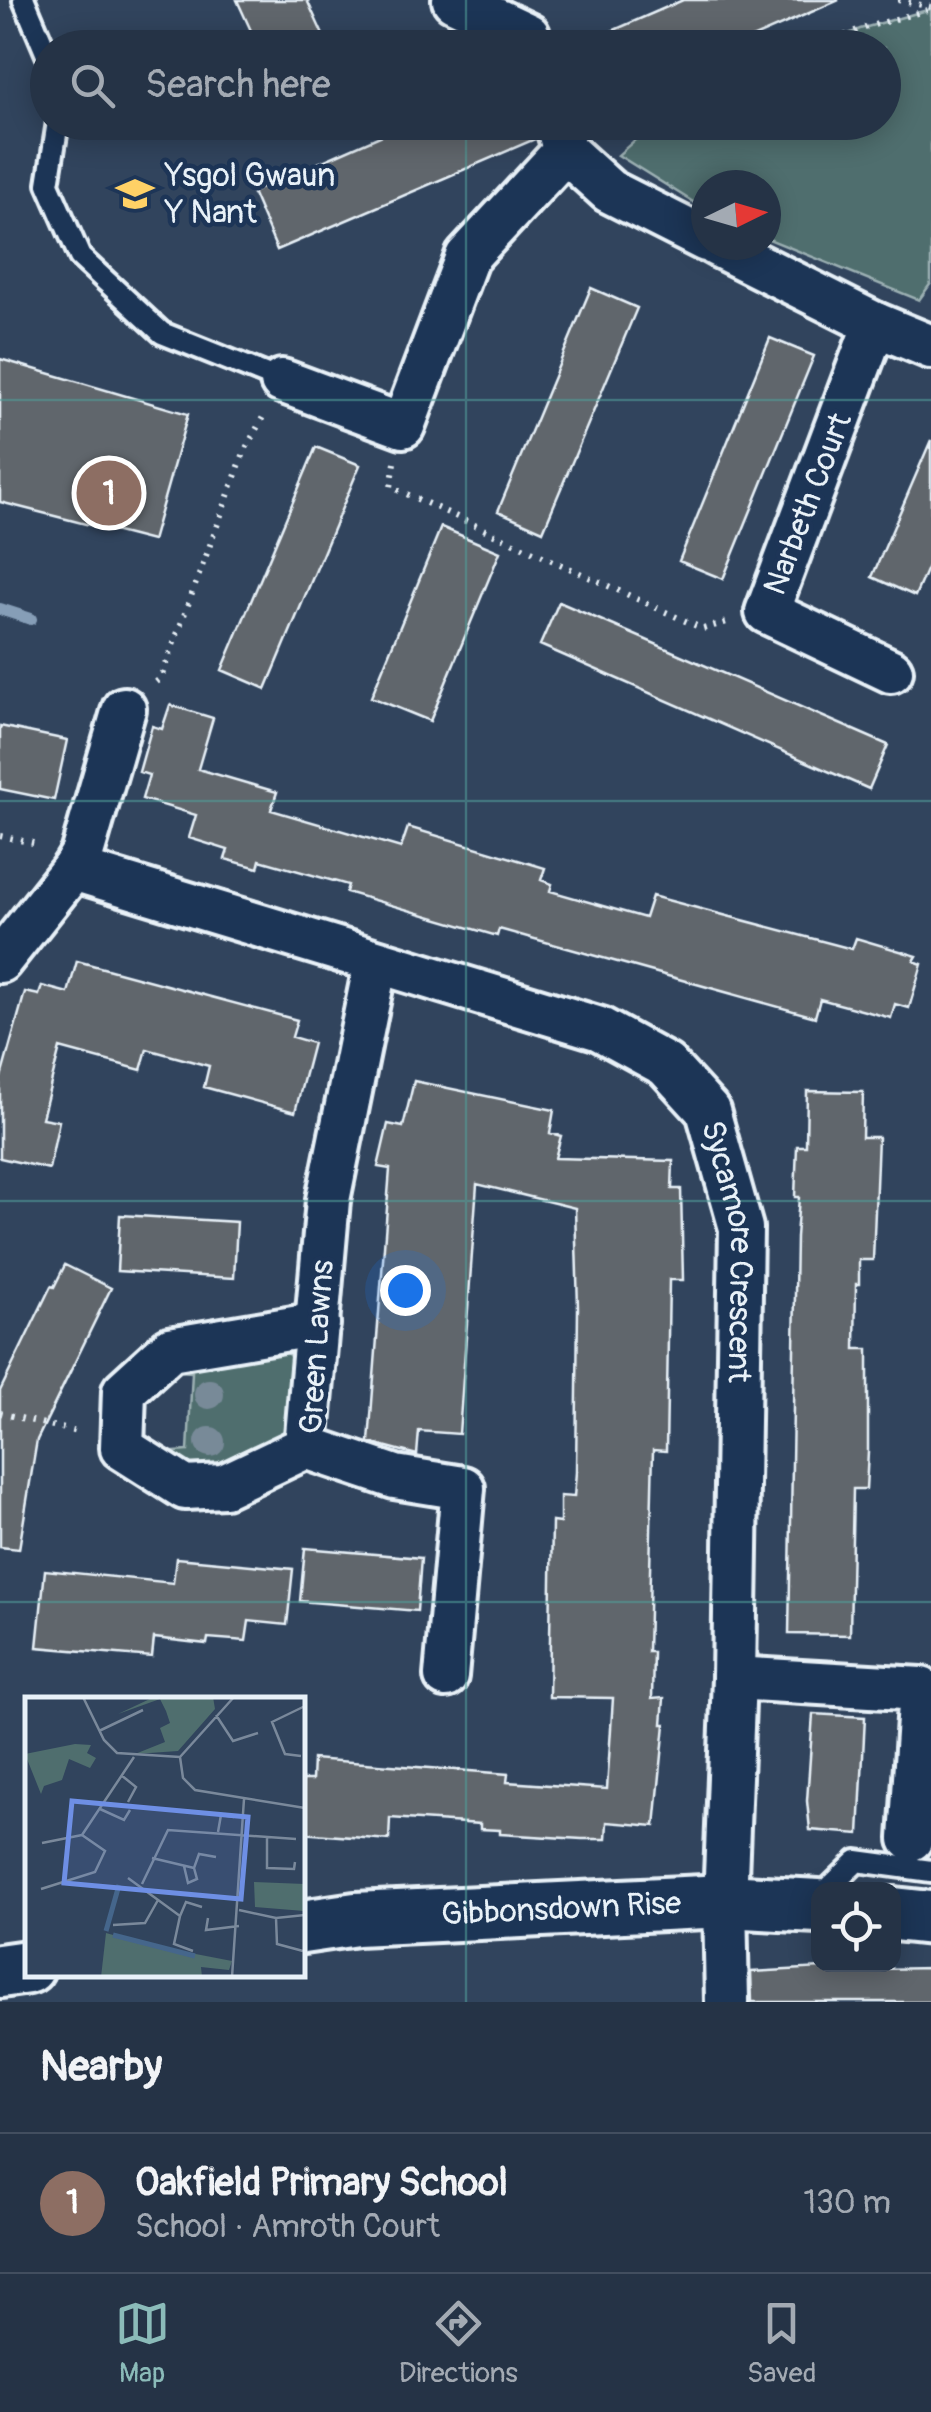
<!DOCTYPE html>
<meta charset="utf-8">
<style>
:root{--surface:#253346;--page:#313f51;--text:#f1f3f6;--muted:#a3aab3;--line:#424e5f;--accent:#8bbbb9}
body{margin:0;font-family:Pangolin,sans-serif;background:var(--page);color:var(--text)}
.controls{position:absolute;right:30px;bottom:30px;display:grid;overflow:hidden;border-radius:20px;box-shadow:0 5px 25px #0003}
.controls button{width:90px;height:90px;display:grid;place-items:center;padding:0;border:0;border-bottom:2px solid var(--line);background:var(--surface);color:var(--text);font:50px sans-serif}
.compass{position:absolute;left:691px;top:170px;width:90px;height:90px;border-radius:50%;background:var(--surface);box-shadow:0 5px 25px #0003;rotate:85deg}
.you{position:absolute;left:405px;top:1290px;width:35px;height:35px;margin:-25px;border:8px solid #fff;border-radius:50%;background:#1a73e8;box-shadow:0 0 0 15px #1a73e833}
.badge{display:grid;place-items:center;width:65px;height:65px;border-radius:50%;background:var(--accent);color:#fff;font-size:32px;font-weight:700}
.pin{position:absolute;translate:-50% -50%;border:5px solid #fff;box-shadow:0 2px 10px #0006}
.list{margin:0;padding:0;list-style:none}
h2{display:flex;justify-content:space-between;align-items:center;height:130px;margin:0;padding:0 40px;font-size:42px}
h2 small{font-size:32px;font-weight:400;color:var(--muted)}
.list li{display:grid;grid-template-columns:65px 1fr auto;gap:30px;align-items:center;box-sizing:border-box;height:140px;padding:0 40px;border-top:2px solid var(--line)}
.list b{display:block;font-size:38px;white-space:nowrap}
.list p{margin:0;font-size:32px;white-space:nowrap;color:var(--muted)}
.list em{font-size:32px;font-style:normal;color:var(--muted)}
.icon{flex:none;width:55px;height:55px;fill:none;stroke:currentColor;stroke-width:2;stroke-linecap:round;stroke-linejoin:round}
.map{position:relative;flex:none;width:931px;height:2002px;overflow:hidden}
.search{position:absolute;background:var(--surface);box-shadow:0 5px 25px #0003;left:30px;right:30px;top:30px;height:110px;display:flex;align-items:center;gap:25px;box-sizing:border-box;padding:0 35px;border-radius:55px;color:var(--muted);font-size:38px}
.sheet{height:270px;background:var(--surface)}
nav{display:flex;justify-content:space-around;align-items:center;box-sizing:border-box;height:140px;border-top:2px solid var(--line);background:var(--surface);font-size:28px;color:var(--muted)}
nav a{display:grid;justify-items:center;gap:5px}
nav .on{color:var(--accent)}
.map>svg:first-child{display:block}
.green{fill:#4f6e6e;stroke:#9cb0b3;stroke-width:2.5}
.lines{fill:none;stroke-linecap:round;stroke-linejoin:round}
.stream{stroke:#869eb7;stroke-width:12}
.building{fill:#61666c;stroke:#e8f1f8;stroke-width:2.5}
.service-casing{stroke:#e8f1f8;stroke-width:28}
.minor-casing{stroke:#e8f1f8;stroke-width:50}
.tertiary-casing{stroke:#e8f1f8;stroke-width:60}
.path{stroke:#e8f1f8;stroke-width:6;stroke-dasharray:2.5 8;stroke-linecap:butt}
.service{stroke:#1d3557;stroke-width:20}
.minor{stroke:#1d3557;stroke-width:42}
.tertiary{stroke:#1d3557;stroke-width:52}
.tree{fill:#788a98}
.grid{fill:none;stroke:#509b97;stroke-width:2.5;stroke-opacity:0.55}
.labels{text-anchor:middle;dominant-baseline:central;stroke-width:9;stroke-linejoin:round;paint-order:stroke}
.poi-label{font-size:32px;fill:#e8f1f8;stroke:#1d3557;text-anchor:start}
.street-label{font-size:32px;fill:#e8f1f8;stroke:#1d3557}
.inset-river{fill:none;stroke:#45668b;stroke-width:5}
.inset-road{fill:none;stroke:#7a899b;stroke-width:2.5}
.view{fill:#6e8fe5;fill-opacity:0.15;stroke:#6e8fe5;stroke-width:5}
.inset-edge{fill:none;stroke:#e8f1f8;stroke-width:5}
</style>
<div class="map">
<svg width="931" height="2002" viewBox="0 0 931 2002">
<rect width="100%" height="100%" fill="#31445d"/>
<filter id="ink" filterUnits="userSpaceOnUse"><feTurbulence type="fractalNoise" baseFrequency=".01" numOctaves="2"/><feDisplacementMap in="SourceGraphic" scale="20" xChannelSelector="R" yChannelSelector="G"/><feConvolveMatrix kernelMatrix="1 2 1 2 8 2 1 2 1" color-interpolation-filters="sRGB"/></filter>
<g filter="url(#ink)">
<!-- green -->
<path class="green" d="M 931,9 L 931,283 L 919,300 L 766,238 L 766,185 L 706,185 L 706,210 L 618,155 L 654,123 L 884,122 L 884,48 L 820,47 L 860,29 Z
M 256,1350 L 287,1353 L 301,1369 L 291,1430 L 220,1470 L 188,1472 L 160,1453 L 188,1451 L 192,1372 L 163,1370 Z"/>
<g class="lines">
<!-- stream -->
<path class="stream" d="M 0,609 L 31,619"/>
</g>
<!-- building -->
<path class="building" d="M 237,0 L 307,0 L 329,48 L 259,48 Z
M 683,0 L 839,0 L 729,48 L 573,48 Z
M 412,122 L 532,122 L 535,139 L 277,250 L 252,192 Z
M 591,288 L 637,308 L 543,531 L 498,511 Z
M 770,338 L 814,356 L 723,579 L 679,561 Z
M 0,359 L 188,414 L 152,541 L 0,502 Z
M 931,440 L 931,559 L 915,596 L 872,577 Z
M 316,447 L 360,465 L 266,689 L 222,670 Z
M 441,527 L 500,552 L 430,721 L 371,697 Z
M 559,602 L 888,745 L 869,789 L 540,645 Z
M 170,705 L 213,718 L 198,769 L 277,792 L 271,810 L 401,848 L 408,827 L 545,868 L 541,880 L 552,884 L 550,891 L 645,918 L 652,896 L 852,949 L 856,938 L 917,956 L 914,961 L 922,964 L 909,1008 L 895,1004 L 891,1018 L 820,999 L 815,1017 L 499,929 L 497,936 L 346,892 L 348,885 L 260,860 L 258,868 L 225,859 L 228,850 L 189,838 L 196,815 L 142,799 L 149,775 L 139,772 L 152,726 L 162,729 Z
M 0,726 L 67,740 L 54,800 L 0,789 Z
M 77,961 L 297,1020 L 292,1037 L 313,1043 L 295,1112 L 204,1087 L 209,1066 L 147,1049 L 141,1070 L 60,1048 L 42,1118 L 59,1121 L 49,1169 L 0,1158 L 0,1081 L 25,992 L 39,995 L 42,986 L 68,993 Z
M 414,1081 L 554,1110 L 550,1133 L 561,1136 L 555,1158 L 673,1161 L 672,1189 L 681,1189 L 683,1280 L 669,1280 L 666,1451 L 653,1450 L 648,1652 L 653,1652 L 652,1699 L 664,1698 L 662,1724 L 665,1724 L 655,1826 L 607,1822 L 606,1839 L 582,1839 L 500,1834 L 500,1830 L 480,1829 L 480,1824 L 390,1818 L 389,1840 L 302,1833 L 302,1780 L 312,1780 L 313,1759 L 508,1774 L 507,1782 L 607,1789 L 613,1698 L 549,1697 L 552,1522 L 560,1523 L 560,1496 L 574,1497 L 576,1472 L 578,1308 L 575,1208 L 477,1184 L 459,1434 L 419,1431 L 417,1455 L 369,1442 L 390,1169 L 378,1167 L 388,1124 L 403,1127 Z
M 807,1091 L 863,1092 L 862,1137 L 878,1137 L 873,1260 L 859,1260 L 859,1284 L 856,1284 L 855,1349 L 868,1349 L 868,1452 L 866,1489 L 853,1489 L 850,1635 L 789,1634 L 796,1237 L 799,1197 L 795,1197 L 797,1146 L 806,1146 Z
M 120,1215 L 237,1222 L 234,1278 L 117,1271 Z
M 65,1265 L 111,1288 L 37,1440 L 19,1549 L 0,1547 L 0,1391 L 51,1286 L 54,1287 Z
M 305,1548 L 421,1558 L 417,1611 L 300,1601 Z
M 176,1558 L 293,1569 L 287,1625 L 249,1621 L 246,1641 L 208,1638 L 207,1644 L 154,1638 L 152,1657 L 37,1647 L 45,1570 L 173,1583 Z
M 813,1714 L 865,1717 L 859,1834 L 810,1830 L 807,1801 Z
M 822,1968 L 822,1970 L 931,1968 L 931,2002 L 752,2002 L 751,1972 Z"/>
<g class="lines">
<!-- service casing -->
<g class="service-casing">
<path id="service" d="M 24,0 L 48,57
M 58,122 L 48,184 L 80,257 L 162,333 L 282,381
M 827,1890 L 857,1861 L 931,1871"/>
</g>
<!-- minor casing -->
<g class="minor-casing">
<g id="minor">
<path d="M 454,0 L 528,35"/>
<path d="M 556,122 L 565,151 L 609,191 L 706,240"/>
<path d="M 717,245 L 875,324 L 931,347"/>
<path d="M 875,324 L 767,612 L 891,671"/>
<path d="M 282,381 L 403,426 L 467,257 L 565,151"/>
<path id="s1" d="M 73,869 L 600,1029 L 666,1065 L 708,1111 L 741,1228 L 734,1678 L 725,1901 L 727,2002"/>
<path d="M 0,961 L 73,869 L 82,854 L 124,709"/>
<path d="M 376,962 L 328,1200 L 306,1447 L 395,1477 L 463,1488 L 446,1676"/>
<path d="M 306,1447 L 224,1486 L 185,1488 L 122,1448 L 124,1391 L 170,1349 L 318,1324"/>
<path d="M 734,1678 L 921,1689 L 911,1839"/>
</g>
</g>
<!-- tertiary casing -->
<g class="tertiary-casing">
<g id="tertiary">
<path d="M 894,1914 L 931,1918"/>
<path id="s2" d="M 302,1927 L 356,1919 L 725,1901 L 818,1906"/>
<path d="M 0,1971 L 28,1967"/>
</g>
</g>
<!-- path -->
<path class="path" d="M 898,0 L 931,7
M 816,48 L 860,29 L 931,9
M 608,133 L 634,122
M 395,463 L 391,487 L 703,629 L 727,622
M 156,682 L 161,678 L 245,450 L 263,417
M 0,836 L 38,844
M 0,1413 L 81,1433"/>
<!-- service -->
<use href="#service" class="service"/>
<!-- minor -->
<use href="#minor" class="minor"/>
<!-- tertiary -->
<use href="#tertiary" class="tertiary"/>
</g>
<!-- trees -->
<g class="tree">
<circle cx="209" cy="1394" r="15"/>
<circle cx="210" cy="1442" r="15"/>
</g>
</g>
<!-- grid -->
<path class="grid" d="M 466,0 L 466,48M 466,122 L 466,2002M 0,400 L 931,400M 0,801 L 931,801M 0,1201 L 931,1201M 0,1602 L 931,1602"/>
<!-- icons -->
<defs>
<g id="school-bare" transform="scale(3)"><path d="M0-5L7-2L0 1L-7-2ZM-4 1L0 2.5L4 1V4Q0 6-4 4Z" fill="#ffd166" stroke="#1d3557" stroke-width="2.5" paint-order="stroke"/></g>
</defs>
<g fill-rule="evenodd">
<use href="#school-bare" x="135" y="194"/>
</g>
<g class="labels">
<!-- poi labels -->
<g class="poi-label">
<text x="165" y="176">Ysgol Gwaun<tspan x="165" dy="37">Y Nant</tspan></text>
</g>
<!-- street labels -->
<g class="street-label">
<text transform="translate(808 504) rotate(-69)">Narbeth Court</text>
<text stroke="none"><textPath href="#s1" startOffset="832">Sycamore Crescent</textPath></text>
<text transform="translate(317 1347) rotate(-86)">Green Lawns</text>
<text stroke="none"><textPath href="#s2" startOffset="260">Gibbonsdown Rise</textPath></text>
</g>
</g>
<!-- overview -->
<g transform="translate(25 1697)">
<rect width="280" height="280" fill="#31445d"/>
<path d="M 129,0 L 188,0 L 190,12 L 153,54 L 110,57 L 140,45 L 135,31 L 145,26 L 141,14 L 135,2 L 93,17 ZM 50,47 L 66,48 L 62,56 L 71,61 L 65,71 L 44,62 L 37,83 L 19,89 L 16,97 L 0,57 ZM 229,185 L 280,187 L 279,214 L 230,210 ZM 81,236 L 124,248 L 207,264 L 204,273 L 176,270 L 177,280 L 76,280 Z" fill="#4f6e6e"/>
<path class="inset-river" d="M 81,234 L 94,188M 88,238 L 170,259"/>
<path class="inset-road" d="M 58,0 L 79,43 L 92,56 L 155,60M 191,18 L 208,44 L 233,36M 74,34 L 118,13M 276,59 L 260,57 L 247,25 L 280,9M 155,60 L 158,81 L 170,93 L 280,111M 155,60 L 209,0M 96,78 L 111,90 L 103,105M 75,112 L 99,123 L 105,113M 193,135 L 196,118 L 209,120M 57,138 L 109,60M 242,139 L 242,171 L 269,172 L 270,165M 17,146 L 57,138M 127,161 L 169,171 L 174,157 L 191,160M 159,169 L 163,186 L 172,182 L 169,171M 103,181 L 155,219 L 149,247 L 168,254M 117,187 L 143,133 L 271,142M 16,192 L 70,175 L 80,154 L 57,138M 214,213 L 251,221 L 280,218M 155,219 L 161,205 L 177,210M 183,221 L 181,233 L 214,229M 251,221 L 252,247 L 278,254M 88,228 L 120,226 L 133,203M 207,280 L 219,102"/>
<path class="view" d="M 47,104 L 223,120 L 216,202 L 39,186 Z"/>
<rect width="280" height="280" class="inset-edge"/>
</g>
</svg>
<div class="controls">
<button><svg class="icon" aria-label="locate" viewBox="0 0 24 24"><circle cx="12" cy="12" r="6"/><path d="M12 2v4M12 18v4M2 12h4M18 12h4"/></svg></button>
</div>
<svg class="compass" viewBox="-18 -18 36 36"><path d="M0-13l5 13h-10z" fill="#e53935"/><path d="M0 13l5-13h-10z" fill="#a3aab3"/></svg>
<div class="you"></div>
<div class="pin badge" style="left:109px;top:493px;background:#8d6e63">1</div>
<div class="search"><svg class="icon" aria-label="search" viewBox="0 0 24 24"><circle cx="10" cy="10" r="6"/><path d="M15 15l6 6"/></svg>Search here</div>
</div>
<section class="sheet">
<h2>Nearby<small></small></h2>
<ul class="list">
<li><span class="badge" style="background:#8d6e63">1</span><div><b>Oakfield Primary School</b><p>School · Amroth Court</p></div><em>130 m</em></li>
</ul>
</section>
<nav>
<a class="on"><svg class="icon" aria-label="map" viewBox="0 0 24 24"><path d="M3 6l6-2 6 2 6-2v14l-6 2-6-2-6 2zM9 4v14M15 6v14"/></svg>Map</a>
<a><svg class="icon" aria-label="directions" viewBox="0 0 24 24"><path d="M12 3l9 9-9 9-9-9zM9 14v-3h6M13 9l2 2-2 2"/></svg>Directions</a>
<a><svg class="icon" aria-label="saved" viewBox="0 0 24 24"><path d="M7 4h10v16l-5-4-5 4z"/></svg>Saved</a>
</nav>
